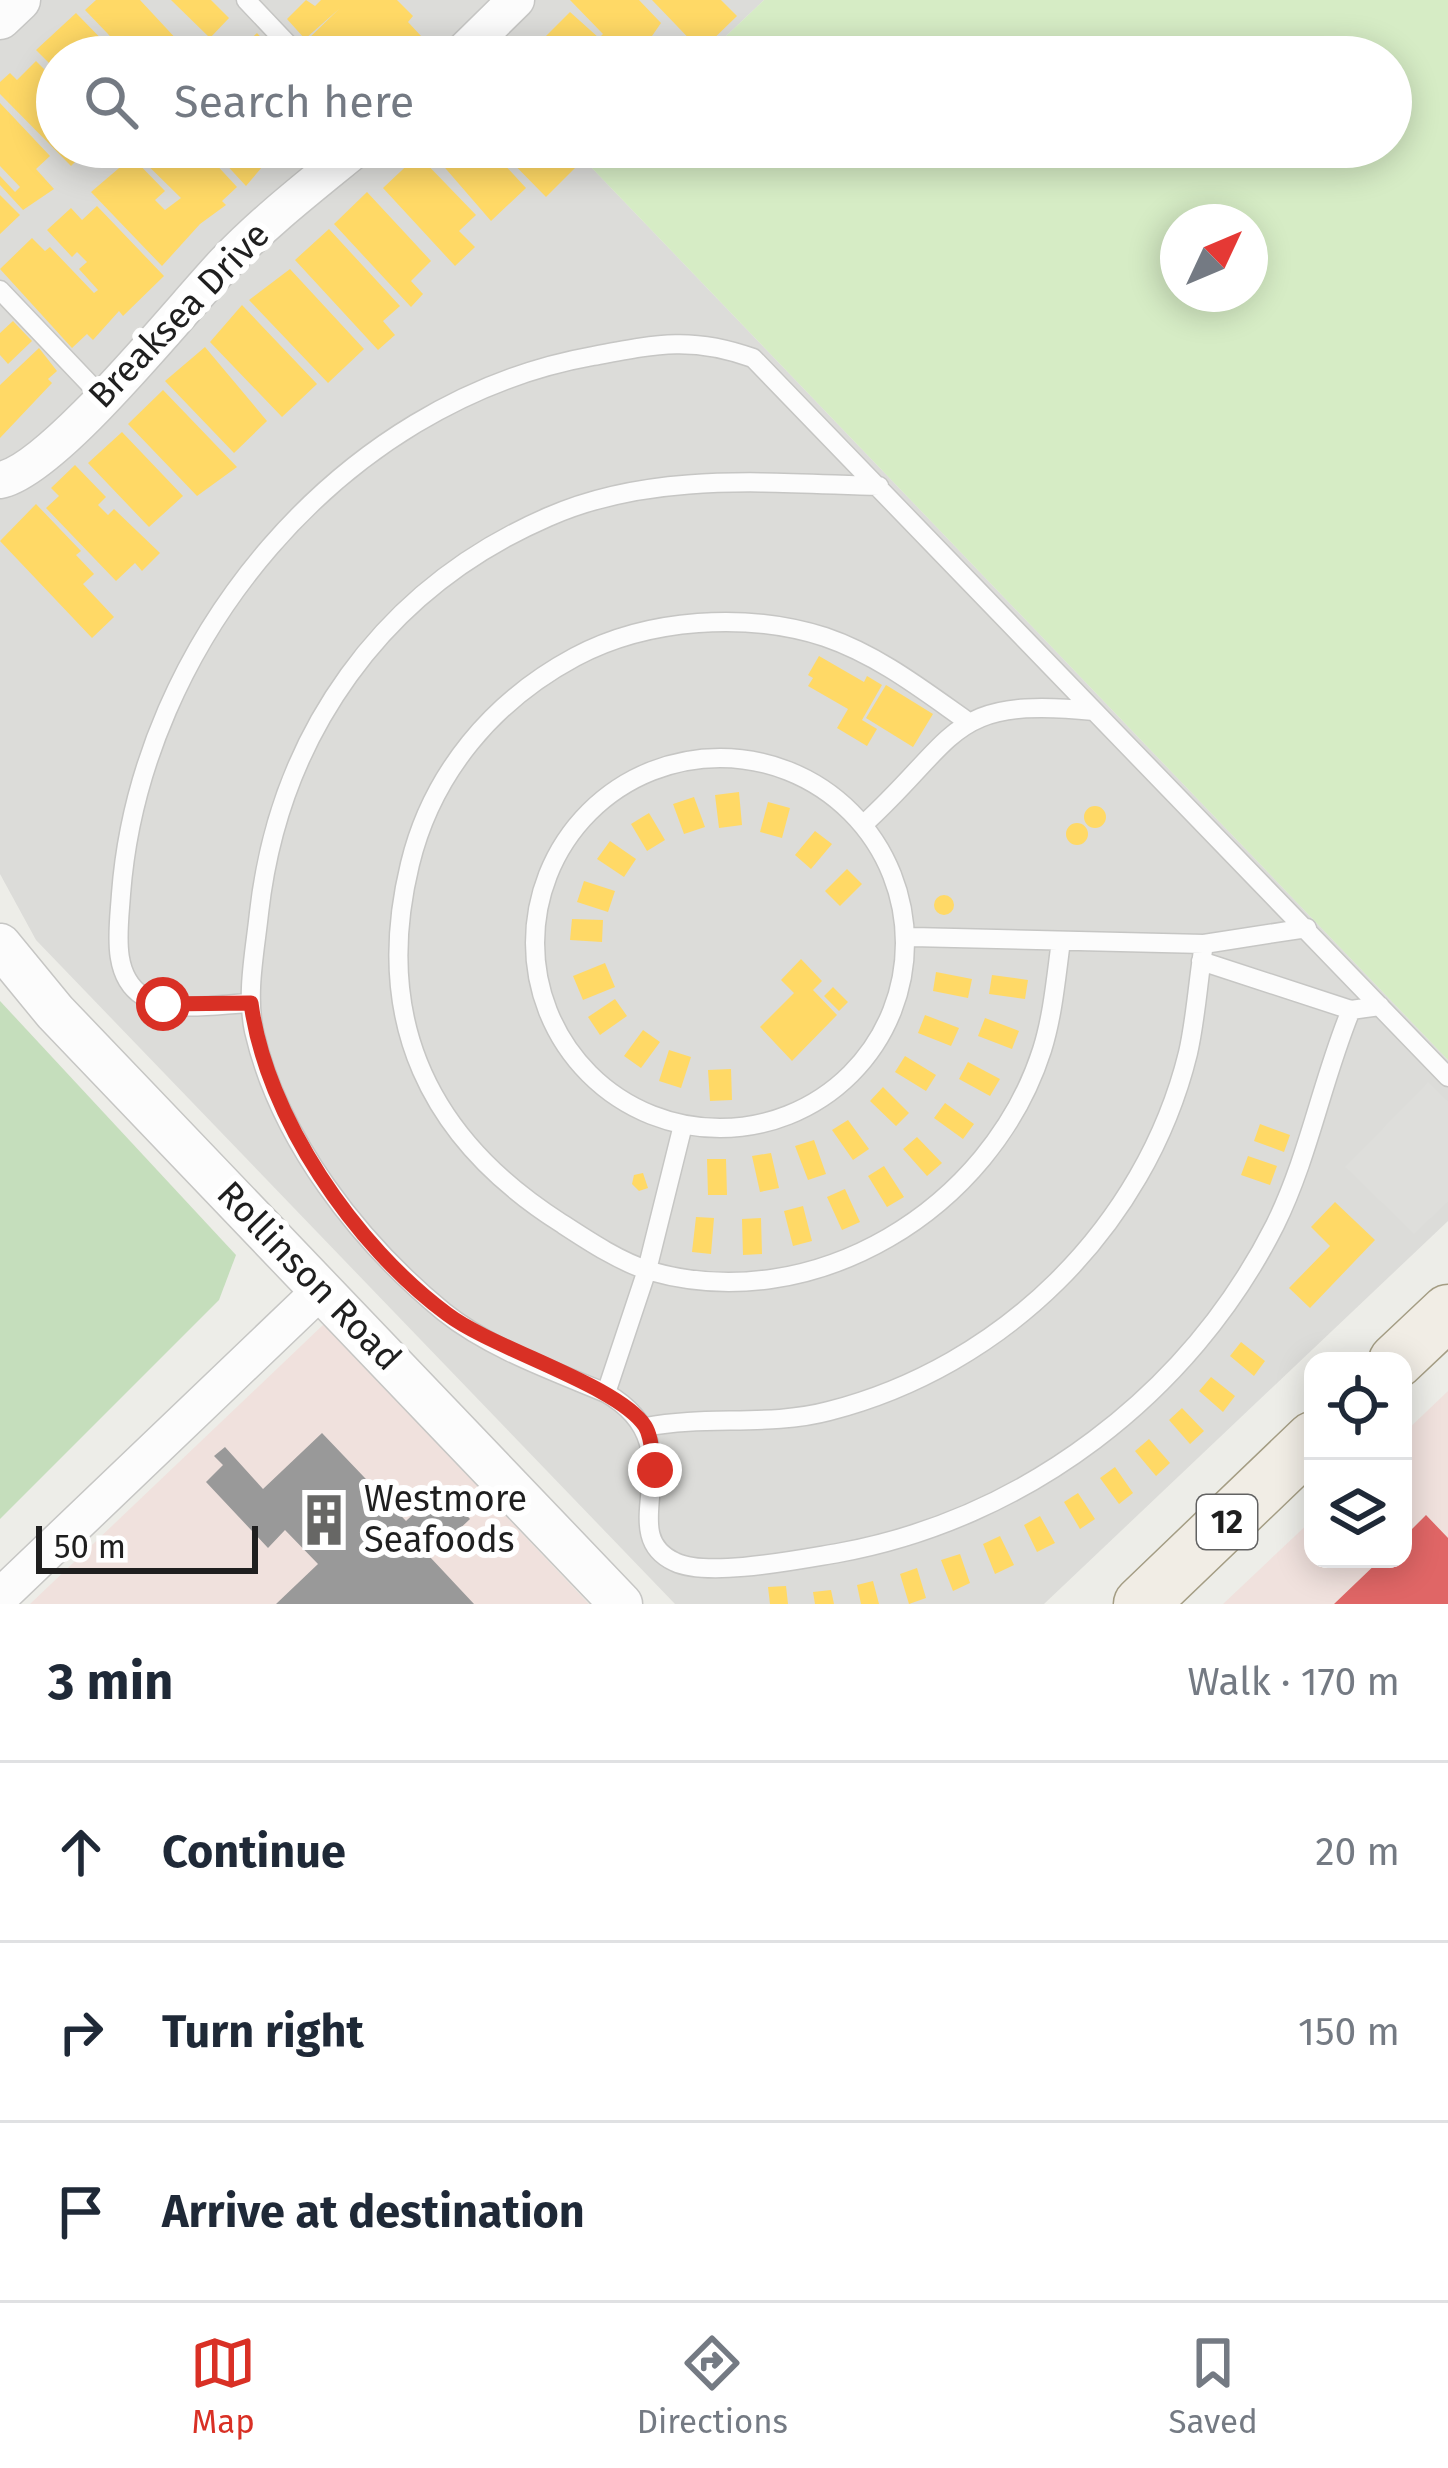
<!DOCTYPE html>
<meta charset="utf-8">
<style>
:root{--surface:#fff;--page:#f2f2f3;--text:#1f2937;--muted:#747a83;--line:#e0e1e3;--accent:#d93025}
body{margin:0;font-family:"Fira Sans",sans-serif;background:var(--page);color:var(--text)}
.controls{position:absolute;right:36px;bottom:36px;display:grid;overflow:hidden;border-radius:24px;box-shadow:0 6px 30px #0003}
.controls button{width:108px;height:108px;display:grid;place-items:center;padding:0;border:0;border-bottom:3px solid var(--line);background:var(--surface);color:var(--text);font:60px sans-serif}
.compass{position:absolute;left:1160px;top:204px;width:108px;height:108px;border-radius:50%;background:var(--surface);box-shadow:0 6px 30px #0003;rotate:46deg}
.scale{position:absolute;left:36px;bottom:30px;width:222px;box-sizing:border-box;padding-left:12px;border:6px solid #1f1f1f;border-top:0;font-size:33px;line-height:42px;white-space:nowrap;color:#1f1f1f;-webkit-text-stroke:9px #fff;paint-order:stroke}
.stop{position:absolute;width:36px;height:36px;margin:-27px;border:9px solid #d93025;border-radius:50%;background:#fff}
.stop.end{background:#d93025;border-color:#fff;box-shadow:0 3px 12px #0008}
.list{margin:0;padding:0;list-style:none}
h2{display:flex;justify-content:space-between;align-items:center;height:156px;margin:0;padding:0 48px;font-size:51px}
h2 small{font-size:39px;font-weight:400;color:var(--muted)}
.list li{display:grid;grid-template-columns:78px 1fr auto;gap:36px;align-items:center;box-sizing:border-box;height:180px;padding:0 48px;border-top:3px solid var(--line)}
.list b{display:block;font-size:45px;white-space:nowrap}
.list em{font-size:39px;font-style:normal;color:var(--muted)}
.icon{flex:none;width:66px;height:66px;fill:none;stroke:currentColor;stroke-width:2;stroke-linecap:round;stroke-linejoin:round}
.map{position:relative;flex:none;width:1448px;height:1604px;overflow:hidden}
.search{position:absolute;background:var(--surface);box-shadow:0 6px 30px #0003;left:36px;right:36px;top:36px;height:132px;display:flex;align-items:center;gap:30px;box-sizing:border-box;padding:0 42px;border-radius:66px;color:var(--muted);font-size:45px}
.sheet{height:696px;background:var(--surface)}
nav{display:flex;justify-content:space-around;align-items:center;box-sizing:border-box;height:168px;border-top:3px solid var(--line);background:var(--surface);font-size:33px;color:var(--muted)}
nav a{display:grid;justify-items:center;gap:6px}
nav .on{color:var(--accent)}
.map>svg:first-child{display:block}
.residential{fill:#dcdcd9}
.commercial{fill:#f0e1dd}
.grass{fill:#d6ecc5;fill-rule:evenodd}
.forest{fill:#c5debc}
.parking{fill:#dededb}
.homes{fill:#ffd966}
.shops{fill:#e06666}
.industry{fill:#999}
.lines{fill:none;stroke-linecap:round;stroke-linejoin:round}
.service-casing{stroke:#c6c6c4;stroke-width:21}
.minor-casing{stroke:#c6c6c4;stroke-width:39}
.tertiary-casing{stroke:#c6c6c4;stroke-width:45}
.primary-casing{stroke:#a49d84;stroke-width:57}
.service{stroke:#fcfcfc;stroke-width:18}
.minor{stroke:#fcfcfc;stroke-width:36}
.tertiary{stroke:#fcfcfc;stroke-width:42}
.primary{stroke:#f1ede5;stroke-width:54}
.route{stroke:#d93025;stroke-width:15}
.labels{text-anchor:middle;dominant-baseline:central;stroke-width:12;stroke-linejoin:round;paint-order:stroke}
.shield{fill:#fff;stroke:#626262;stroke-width:3}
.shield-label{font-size:33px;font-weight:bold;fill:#1f1f1f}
.street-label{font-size:36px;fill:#1f1f1f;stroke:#fff}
.poi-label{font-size:36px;fill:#1f1f1f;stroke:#fff;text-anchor:start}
</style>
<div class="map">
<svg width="1448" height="1604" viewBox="0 0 1448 1604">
<rect width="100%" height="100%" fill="#edede8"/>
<!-- residential -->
<path class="residential" d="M 0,0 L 764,0 L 704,57 L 57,57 L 57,147 L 610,147 L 591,167 L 1448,1060 L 1448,1221 L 1044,1604 L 675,1604 L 36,940 L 0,874 Z"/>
<!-- commercial -->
<path class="commercial" d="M 324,1324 L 589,1604 L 30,1604 Z
M 1448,1391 L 1448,1604 L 1223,1604 L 1313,1519 L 1313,1559 L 1403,1559 L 1403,1434 Z"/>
<!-- grass -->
<path class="grass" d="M 764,0 L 1448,0 L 1448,1060 L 590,166 L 610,147 L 1391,147 L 1391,57 L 704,57 ZM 1178,222 L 1250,222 L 1250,294 L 1178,294 Z"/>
<!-- forest -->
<path class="forest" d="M 0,1001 L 236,1255 L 219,1300 L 0,1519 Z"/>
<!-- parking -->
<path class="parking" d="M 1428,1082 L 1448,1101 L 1448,1202 L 1414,1234 L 1345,1167 Z"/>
<!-- homes -->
<path class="homes" d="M 96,0 L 140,0 L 193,57 L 130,57 L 85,10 Z
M 171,0 L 211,0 L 229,18 L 210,38 Z
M 306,0 L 315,6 L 321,0 L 397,0 L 413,16 L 408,22 L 421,36 L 399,57 L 347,57 L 340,49 L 331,57 L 316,57 L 304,43 L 339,9 L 305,39 L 287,19 Z
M 570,0 L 639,0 L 661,23 L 652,36 L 666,51 L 660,57 L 619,57 L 612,50 L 609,57 L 545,57 L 535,47 L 570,12 L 599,38 L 603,34 Z
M 652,0 L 721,0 L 737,16 L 701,51 Z
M 76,13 L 119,57 L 57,57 L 57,71 L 36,50 Z
M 257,33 L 279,57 L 231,57 Z
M 36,61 L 57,82 L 57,147 L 90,147 L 71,166 L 0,94 L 0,82 L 10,73 L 17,80 Z
M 0,103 L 50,156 L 36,169 L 54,189 L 23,210 L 0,185 L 0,176 L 15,192 L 20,187 L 0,166 Z
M 129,147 L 200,147 L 237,187 L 222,201 L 226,205 L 200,224 L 162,266 L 91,192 L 132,157 L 165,191 L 155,200 L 165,210 L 181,198 Z
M 210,147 L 279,147 L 246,186 Z
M 427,147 L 488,147 L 526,188 L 491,221 Z
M 497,147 L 562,147 L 580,163 L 546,197 Z
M 418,155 L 476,215 L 459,231 L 475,247 L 455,266 L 383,188 Z
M 367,192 L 431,261 L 411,281 L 423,294 L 411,307 L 334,224 Z
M 0,195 L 20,215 L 0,234 Z
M 97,206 L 164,276 L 123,316 L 119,311 L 93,340 L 87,334 L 72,348 L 0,269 L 32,238 L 45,251 L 50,247 L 94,293 L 98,290 L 79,269 L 87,262 L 77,252 L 72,257 L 47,230 L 71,208 L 82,220 Z
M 329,229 L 400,306 L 383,321 L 395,335 L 378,350 L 295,260 Z
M 290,269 L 364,349 L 328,383 L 249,300 Z
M 242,305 L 317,384 L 282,417 L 210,342 Z
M 13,321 L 32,341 L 8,364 L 0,355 L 0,333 Z
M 205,347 L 267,421 L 234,453 L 165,381 Z
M 39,348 L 57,371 L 48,379 L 52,383 L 0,438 L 0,385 Z
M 163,390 L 237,467 L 197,496 L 128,424 Z
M 122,432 L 183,496 L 149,527 L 88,463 Z
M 75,465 L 106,497 L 98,505 L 108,515 L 114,509 L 160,553 L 142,571 L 135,563 L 116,581 L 46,508 L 59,496 L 51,488 Z
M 36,504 L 81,551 L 76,555 L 94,574 L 83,584 L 114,617 L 92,638 L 0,541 Z
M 819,656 L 864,682 L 867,676 L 882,685 L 862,720 L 877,729 L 867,746 L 837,728 L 848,709 L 808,686 L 813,678 L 808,675 Z
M 886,685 L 933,714 L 913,747 L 866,718 Z
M 739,792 L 742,825 L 719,828 L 715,795 Z
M 694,797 L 705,827 L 684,834 L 673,804 Z
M 768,802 L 790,808 L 782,838 L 760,832 Z
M1084 817a11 11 0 1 1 22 0a11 11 0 1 1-22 0Z
M 649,813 L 665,840 L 647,851 L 631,824 Z
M1066 834a11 11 0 1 1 22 0a11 11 0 1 1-22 0Z
M 815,831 L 832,844 L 811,869 L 795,855 Z
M 610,841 L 636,859 L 624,877 L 597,859 Z
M 847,869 L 862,884 L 840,906 L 825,891 Z
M 584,881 L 615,891 L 608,912 L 577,902 Z
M934 905a10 10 0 1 1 20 0a10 10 0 1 1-20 0Z
M 572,919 L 603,920 L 602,942 L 570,940 Z
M 801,959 L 822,981 L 813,990 L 837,1015 L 792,1061 L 760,1027 L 794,993 L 781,980 Z
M 605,963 L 615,987 L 583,1000 L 573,976 Z
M 936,972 L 972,979 L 968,998 L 933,991 Z
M 992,975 L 1028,980 L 1025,999 L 989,994 Z
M 833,987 L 848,1002 L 839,1011 L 824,996 Z
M 615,999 L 627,1016 L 600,1035 L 588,1017 Z
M 925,1015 L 959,1028 L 951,1046 L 918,1033 Z
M 985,1018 L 1019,1031 L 1012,1049 L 978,1036 Z
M 643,1030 L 660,1042 L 641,1068 L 624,1056 Z
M 669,1050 L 691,1057 L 681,1088 L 659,1081 Z
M 905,1056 L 936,1075 L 926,1091 L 895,1072 Z
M 968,1062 L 1000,1079 L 990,1096 L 959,1079 Z
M 731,1069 L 732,1100 L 710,1101 L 708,1070 Z
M 883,1087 L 909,1113 L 896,1126 L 870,1101 Z
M 945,1103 L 974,1124 L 963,1139 L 934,1118 Z
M 848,1120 L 869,1149 L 853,1160 L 832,1130 Z
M 1260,1124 L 1290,1135 L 1284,1152 L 1254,1141 Z
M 917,1137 L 942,1163 L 927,1176 L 903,1149 Z
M 814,1140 L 826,1174 L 808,1180 L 795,1146 Z
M 771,1153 L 779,1188 L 760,1192 L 752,1156 Z
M 1248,1156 L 1277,1166 L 1270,1185 L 1241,1175 Z
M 707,1159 L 726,1159 L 727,1195 L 708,1195 Z
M 884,1166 L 904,1197 L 887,1207 L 868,1176 Z
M 643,1173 L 648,1188 L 639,1191 L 632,1184 L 634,1175 Z
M 845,1189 L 860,1222 L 842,1230 L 827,1197 Z
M 1335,1202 L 1375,1240 L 1310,1308 L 1289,1288 L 1330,1246 L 1311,1227 Z
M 803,1206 L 812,1241 L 793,1246 L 784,1211 Z
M 696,1217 L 714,1218 L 711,1254 L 692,1252 Z
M 761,1218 L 762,1254 L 743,1255 L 742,1219 Z
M 1241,1342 L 1265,1361 L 1254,1376 L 1230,1356 Z
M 1211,1377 L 1235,1396 L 1223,1412 L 1199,1391 Z
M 1182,1408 L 1204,1431 L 1190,1444 L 1169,1420 Z
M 1149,1439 L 1170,1463 L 1156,1476 L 1135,1451 Z
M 1115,1467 L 1133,1493 L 1119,1504 L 1100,1478 Z
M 1078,1493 L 1095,1519 L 1080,1529 L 1064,1502 Z
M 1040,1516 L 1055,1543 L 1037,1552 L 1024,1525 Z
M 1000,1536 L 1014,1565 L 995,1574 L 983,1544 Z
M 960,1554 L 970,1583 L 953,1591 L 941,1560 Z
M 917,1568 L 926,1598 L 909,1604 L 900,1574 Z
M 873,1581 L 879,1604 L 861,1604 L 857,1585 Z
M 786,1586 L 788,1604 L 770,1604 L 768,1587 Z
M 831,1590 L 834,1604 L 815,1604 L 813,1592 Z"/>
<!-- shops -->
<path class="shops" d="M 1426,1515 L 1448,1538 L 1448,1604 L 1334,1604 L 1381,1559 L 1403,1559 L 1403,1538 Z"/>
<!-- industry -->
<path class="industry" d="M 322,1433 L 406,1521 L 441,1488 L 470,1519 L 430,1557 L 474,1604 L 276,1604 L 318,1564 L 285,1530 L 268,1548 L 206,1482 L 223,1465 L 214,1456 L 225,1447 L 263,1489 Z"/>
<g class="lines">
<!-- service casing -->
<g class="service-casing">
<path id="service" d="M 246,0 L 300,57
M 0,290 L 102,397
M 967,721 C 923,690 878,655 825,637 C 747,612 648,618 575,657 C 493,701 432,773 410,864 C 372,1020 429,1139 561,1223 C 587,1240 620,1262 650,1271 C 814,1318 991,1209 1042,1050 C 1053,1015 1056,977 1061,941
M535 943a185 185 0 1 1 370 0a185 185 0 1 1-370 0Z
M 864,824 C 960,736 948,696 1094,711
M 912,937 L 1204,944 L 1307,928
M 1201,961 L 1351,1010
M 251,1003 C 219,1004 171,1014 143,996 C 110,975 119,927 121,894 C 140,642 341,401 593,356 C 656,344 692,336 753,358 L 1448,1077
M 683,1125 L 647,1270 L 606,1393 C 700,1447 609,1532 675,1562 C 708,1578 801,1559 838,1553 C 1025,1519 1189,1395 1275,1225 C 1309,1156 1322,1080 1351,1010 L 1380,1006
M 606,1393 C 553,1371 489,1348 444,1312 C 359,1242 279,1140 254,1031 C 246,993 255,951 259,913 C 279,735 382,589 548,517 C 652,471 768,483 879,486
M 646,1427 C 706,1415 769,1427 829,1411 C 1002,1367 1145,1228 1188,1053 C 1196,1018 1198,980 1204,944"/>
</g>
<!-- minor casing -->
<g class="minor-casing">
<path id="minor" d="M 458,57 L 516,0
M 0,480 C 53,471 183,307 225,263 C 266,220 313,184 358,147
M 0,1597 L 322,1289"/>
</g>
<!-- tertiary casing -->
<g class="tertiary-casing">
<path id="tertiary" d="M 0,18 L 19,0
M 0,945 L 55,1012 L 621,1604"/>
</g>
<!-- primary casing -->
<g class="primary-casing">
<path id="primary" d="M 1396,1361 L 1448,1312
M 1141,1604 L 1313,1439"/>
</g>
<!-- service -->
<use href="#service" class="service"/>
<!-- minor -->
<use href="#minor" class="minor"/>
<!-- tertiary -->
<use href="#tertiary" class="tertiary"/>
<!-- primary -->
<use href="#primary" class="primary"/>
</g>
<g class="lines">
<!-- route -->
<path class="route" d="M 163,1004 L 251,1003 C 266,1117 355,1246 447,1314 C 493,1349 618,1385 645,1426 C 652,1437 652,1457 655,1470"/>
</g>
<!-- icons -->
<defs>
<g id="building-bare" transform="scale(4.14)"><path d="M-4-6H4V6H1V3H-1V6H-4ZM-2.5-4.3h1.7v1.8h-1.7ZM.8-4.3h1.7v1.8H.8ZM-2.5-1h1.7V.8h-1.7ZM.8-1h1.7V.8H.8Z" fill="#676765" stroke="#fff" stroke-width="2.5" paint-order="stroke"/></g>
</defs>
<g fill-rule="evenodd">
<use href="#building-bare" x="324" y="1520"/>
</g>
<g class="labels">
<!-- shield labels -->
<rect class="shield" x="1197" y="1495" width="60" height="54" rx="9"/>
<g class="shield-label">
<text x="1227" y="1522">12</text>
</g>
<!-- street labels -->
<g class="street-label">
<text transform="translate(179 315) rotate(-46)">Breaksea Drive</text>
<text transform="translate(309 1276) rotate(46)">Rollinson Road</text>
</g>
<!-- poi labels -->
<g class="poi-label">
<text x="364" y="1499">Westmore<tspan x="364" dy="41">Seafoods</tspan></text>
</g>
</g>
</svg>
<div class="controls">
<button><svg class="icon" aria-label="locate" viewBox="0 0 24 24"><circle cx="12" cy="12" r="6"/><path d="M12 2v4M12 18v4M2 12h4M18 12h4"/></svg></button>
<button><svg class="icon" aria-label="layers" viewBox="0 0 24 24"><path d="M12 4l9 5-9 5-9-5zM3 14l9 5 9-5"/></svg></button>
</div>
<svg class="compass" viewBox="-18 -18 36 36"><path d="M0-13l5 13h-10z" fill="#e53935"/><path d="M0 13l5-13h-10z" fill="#747a83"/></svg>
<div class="scale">50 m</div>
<div class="stop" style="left:163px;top:1004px"></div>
<div class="stop end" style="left:655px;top:1470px"></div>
<div class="search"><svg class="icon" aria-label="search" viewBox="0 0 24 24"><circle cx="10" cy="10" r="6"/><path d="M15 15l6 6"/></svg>Search here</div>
</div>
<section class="sheet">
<h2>3 min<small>Walk · 170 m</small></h2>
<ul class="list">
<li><svg class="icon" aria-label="ahead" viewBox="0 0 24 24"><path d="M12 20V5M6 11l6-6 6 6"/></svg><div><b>Continue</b></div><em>20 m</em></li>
<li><svg class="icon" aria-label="right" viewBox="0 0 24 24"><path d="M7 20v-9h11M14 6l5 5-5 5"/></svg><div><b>Turn right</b></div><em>150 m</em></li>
<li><svg class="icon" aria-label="arrive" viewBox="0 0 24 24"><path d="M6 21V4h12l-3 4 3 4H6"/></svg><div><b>Arrive at destination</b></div></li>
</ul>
</section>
<nav>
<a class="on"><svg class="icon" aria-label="map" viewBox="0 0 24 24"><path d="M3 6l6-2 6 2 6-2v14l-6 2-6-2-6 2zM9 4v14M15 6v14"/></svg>Map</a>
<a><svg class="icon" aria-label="directions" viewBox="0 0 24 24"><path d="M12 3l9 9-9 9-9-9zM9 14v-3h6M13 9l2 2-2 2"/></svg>Directions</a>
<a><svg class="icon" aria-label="saved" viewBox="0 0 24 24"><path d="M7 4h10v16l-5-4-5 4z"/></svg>Saved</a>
</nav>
